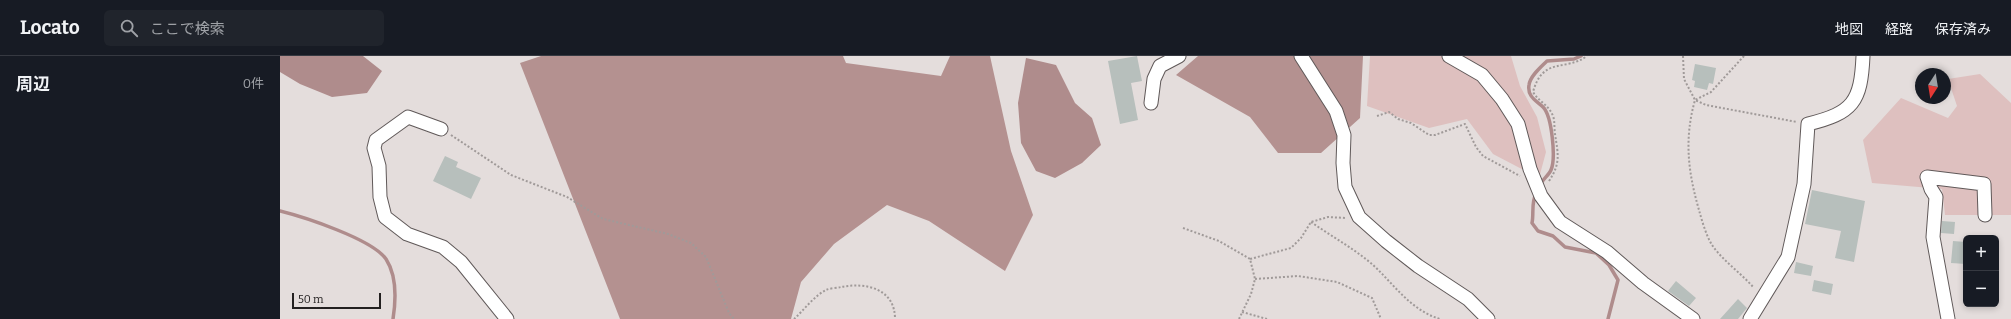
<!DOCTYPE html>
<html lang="ja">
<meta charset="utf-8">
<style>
:root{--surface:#171b24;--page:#20242c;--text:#f1f3f6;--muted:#9ea1a6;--line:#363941}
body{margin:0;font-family:Bitter,"Noto Sans JP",serif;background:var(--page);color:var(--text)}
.controls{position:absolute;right:12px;bottom:12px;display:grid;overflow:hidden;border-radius:6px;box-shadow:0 2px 6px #0003}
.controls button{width:36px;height:36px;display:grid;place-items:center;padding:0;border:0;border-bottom:1px solid var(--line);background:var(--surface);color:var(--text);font:20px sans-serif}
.compass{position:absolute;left:1635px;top:12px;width:36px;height:36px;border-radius:50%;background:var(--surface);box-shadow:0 2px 6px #0003;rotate:192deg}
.scale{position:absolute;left:12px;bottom:10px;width:89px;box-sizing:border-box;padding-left:4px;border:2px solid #232020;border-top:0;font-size:11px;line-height:14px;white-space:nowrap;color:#232020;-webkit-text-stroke:3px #e4dddc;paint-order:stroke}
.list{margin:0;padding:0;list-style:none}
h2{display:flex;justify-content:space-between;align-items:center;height:52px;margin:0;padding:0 16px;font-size:17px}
h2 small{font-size:13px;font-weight:400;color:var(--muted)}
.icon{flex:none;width:22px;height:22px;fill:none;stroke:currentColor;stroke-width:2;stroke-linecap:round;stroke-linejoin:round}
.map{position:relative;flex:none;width:1731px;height:263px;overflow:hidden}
header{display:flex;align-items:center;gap:24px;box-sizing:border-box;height:56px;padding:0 20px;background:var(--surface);border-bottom:1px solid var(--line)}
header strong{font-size:19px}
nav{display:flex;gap:22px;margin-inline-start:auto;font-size:14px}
.search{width:280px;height:36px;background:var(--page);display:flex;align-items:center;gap:10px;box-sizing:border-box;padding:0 14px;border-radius:6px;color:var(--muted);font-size:15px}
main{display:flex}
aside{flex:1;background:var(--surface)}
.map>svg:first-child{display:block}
.green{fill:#dec0bf}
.forest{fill:#b49190}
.water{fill:#af8c8c}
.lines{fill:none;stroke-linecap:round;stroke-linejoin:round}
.stream{stroke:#af8c8c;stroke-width:3.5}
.building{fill:#b7bfbc}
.minor-casing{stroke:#605959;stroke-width:15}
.path{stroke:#a09a99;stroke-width:2;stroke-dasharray:2 2;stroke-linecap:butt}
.minor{stroke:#fff;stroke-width:13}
</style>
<header>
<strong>Locato</strong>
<div class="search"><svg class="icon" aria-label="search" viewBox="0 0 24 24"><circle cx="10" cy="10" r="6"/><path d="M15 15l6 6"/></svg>ここで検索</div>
<nav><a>地図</a><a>経路</a><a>保存済み</a></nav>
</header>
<main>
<aside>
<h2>周辺<small>0件</small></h2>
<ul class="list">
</ul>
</aside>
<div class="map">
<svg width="1731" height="263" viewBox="0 0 1731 263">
<rect width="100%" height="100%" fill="#e4dddc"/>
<!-- green -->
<path class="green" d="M 1090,0 L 1231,0 L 1240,30 L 1257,61 L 1266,96 L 1259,122 L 1213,98 L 1187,63 L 1149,72 L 1087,50 Z
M 1700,18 L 1731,47 L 1731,159 L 1665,159 L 1662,133 L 1592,127 L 1583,84 L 1621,42 L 1668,62 L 1677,50 L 1668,23 Z"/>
<!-- forest -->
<path class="forest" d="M 261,0 L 563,0 L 566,7 L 661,20 L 670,0 L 710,0 L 731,95 L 753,159 L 725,215 L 649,165 L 607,149 L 554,188 L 521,226 L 511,263 L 340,263 L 240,7 Z
M 918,0 L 1083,0 L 1080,62 L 1041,97 L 998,97 L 970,61 L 896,19 Z"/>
<!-- water -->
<path class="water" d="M 0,0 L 83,0 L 102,15 L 87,37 L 52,41 L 20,28 L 0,16 Z
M 746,2 L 776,9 L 795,47 L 812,62 L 821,89 L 802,107 L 775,122 L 756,115 L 741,87 L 738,47 Z"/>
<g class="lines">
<!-- stream -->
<path class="stream" d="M 1260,129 C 1263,123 1269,119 1271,114 C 1276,102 1272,60 1263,51 C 1257,45 1247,41 1249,29 C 1250,20 1261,11 1267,5 L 1294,3 L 1301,0
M 1256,138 C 1251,146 1254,158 1252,167 L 1258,175 L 1273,180 L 1285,191 L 1316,197 L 1329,209 L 1338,224 L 1328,263
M 0,155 C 24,161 92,183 106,203 C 117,220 116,244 113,263"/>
</g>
<!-- building -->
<path class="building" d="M 857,0 L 862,25 L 851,27 L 858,64 L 840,68 L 828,5 Z
M 1415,8 L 1436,12 L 1433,28 L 1429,27 L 1427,34 L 1414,31 L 1415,25 L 1412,24 Z
M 165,100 L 178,106 L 176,111 L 201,122 L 191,143 L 153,125 Z
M 1532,134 L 1585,145 L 1574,206 L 1555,202 L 1561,175 L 1525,168 Z
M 1662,165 L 1675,166 L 1674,178 L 1661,177 Z
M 1673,185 L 1686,186 L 1686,208 L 1671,207 Z
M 1516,206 L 1533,210 L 1531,220 L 1514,217 Z
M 1534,224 L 1553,228 L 1551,239 L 1532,235 Z
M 1396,225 L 1416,242 L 1409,250 L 1388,235 Z
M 1458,243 L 1467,252 L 1458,263 L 1440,263 Z"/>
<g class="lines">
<!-- minor casing -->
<g class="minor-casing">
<path id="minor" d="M 1021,0 L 1056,55 L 1064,79 L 1063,107 L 1065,131 L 1079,161 L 1106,185 L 1138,210 L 1188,243 L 1208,263
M 1169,0 L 1202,19 L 1222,43 L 1238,68 L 1250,113 L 1261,140 L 1280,166 L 1327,196 L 1363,227 L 1413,263
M 871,47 L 874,23 L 880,10 L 899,0
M 161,73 L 128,61 L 96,84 L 94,92 L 99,110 L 100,141 L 105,161 L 127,178 L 163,191 L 181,206 L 227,263
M 1470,263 L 1508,201 L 1524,128 L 1528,68 C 1573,57 1581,46 1583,0
M 1668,263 L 1653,181 L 1656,141 L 1651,133 L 1647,121 L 1704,128 L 1705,159"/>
</g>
<!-- path -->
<path class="path" d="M 1403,0 L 1404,23 L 1415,44 L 1426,49 L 1517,66
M 1464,0 L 1431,36 L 1415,44 C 1404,83 1408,116 1419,154 C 1422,165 1426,179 1432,189 C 1443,205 1461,217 1474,232
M 1097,60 L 1109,56 L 1118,63 L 1131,67 L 1149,79 L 1155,79 L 1185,68 L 1196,91 L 1203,100 L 1240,120
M 171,79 L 231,119 L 287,141 L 323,163 L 388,178 L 411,187 L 426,201 L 449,257 L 454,263
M 1269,125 C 1281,107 1278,98 1275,78 C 1274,72 1275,65 1273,60 C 1269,49 1258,45 1253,36 C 1263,0 1285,16 1307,0
M 1031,166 C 1051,180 1073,192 1092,208 C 1114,228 1130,254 1160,263
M 903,172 L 939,185 L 970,203
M 975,223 L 1018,220 L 1057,226 L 1092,242 L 1101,263
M 962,256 L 987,263
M 514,263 C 524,254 534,240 546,234 C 550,232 557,232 561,231 C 587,226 615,233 615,263
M 959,263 L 971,238 L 975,223 L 970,203 L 1011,192 L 1021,182 L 1031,166 L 1048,161 L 1066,162"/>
<!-- minor -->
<use href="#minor" class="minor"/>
</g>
</svg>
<div class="controls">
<button>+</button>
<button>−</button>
</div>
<svg class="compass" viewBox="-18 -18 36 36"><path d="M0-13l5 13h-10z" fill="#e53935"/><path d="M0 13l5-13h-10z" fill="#9ea1a6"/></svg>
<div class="scale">50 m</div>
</div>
</main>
